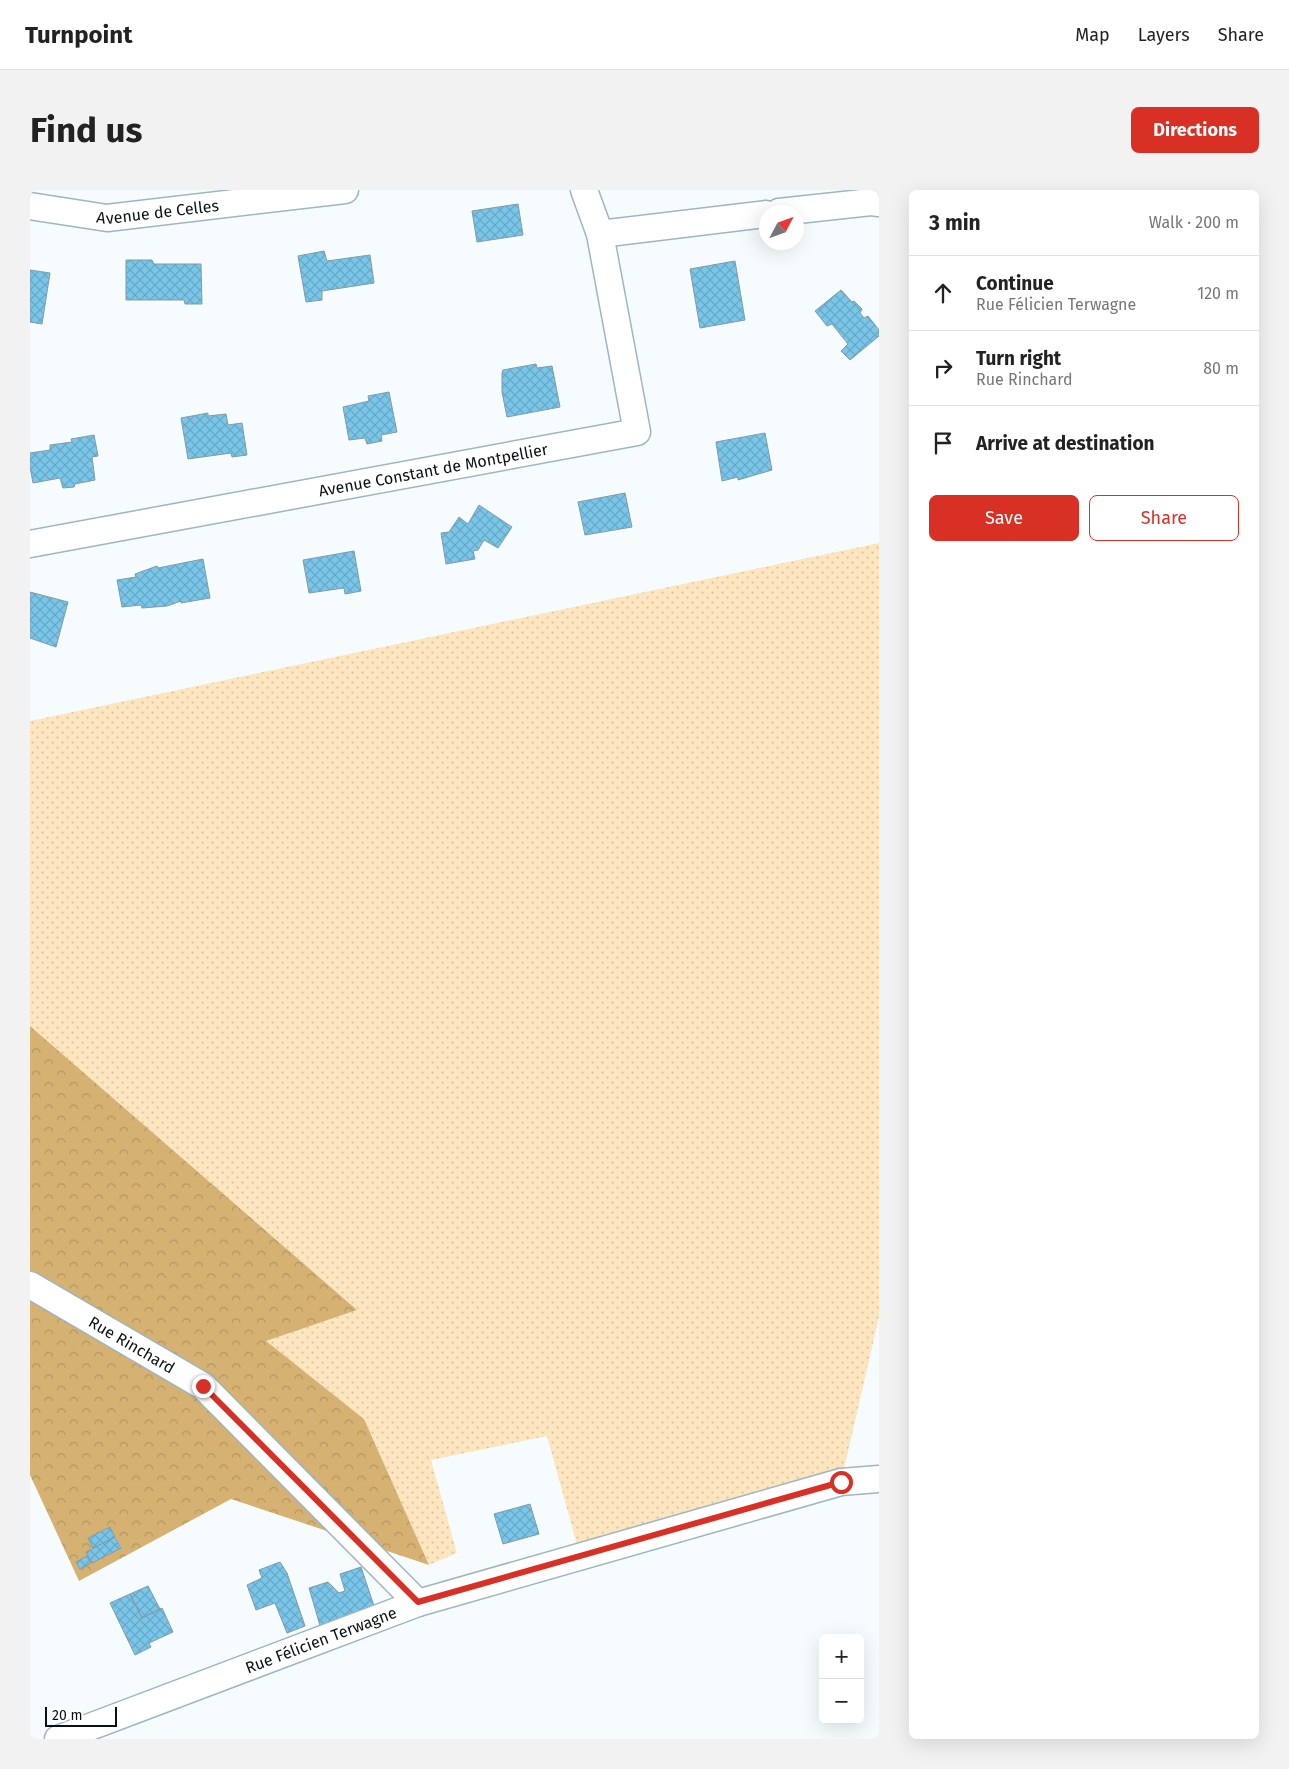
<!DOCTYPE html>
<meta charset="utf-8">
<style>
:root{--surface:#fff;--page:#f2f2f2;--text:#222;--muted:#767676;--line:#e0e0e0;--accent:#d93025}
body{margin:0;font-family:"Fira Sans",sans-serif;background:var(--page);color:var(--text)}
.controls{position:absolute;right:15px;bottom:15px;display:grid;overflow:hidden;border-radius:8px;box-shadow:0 5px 20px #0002}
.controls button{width:45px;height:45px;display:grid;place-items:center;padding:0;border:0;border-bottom:1px solid var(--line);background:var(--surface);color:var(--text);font:25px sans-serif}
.compass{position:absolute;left:729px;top:15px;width:45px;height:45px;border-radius:50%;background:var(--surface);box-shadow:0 5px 20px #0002;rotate:49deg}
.scale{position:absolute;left:15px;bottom:12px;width:72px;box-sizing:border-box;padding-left:5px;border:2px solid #081115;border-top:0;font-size:14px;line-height:18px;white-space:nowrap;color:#081115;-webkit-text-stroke:4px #fff;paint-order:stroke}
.stop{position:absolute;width:15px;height:15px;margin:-11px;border:4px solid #d93025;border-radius:50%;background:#fff}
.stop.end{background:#d93025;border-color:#fff;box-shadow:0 1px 5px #0008}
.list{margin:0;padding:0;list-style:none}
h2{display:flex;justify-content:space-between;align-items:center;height:65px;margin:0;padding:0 20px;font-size:21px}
h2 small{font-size:16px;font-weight:400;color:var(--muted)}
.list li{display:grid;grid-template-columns:32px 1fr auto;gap:15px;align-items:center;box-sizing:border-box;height:75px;padding:0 20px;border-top:1px solid var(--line)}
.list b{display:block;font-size:19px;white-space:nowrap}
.list p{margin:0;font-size:16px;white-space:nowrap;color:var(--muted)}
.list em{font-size:16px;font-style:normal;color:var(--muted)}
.actions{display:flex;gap:10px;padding:15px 20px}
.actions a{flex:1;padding:11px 0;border:1px solid var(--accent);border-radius:8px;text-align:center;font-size:18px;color:var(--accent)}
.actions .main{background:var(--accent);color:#fff}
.icon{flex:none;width:28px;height:28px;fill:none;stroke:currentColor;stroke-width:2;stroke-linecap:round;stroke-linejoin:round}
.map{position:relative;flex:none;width:849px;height:1549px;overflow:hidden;border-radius:8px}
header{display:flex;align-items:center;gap:30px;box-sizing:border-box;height:70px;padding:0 25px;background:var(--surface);border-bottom:1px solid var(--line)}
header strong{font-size:24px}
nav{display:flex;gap:28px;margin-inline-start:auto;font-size:18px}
.intro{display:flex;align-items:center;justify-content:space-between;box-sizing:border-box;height:120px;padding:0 30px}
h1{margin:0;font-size:35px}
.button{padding:12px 22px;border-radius:8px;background:var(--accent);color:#fff;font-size:18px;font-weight:700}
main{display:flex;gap:30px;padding:0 30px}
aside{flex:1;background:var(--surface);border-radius:8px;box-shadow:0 5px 20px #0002}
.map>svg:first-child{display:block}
.grass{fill:url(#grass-dots)}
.forest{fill:url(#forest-crowns);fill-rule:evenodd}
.building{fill:url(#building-cross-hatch);stroke:#839aa6}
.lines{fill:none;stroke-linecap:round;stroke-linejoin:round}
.minor-casing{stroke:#9db6c2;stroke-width:29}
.minor{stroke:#fff;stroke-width:26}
.route{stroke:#d93025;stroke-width:6}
.labels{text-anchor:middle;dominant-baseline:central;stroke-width:5;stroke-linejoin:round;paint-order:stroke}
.street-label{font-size:16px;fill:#081115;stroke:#fff}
</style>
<header>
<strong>Turnpoint</strong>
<nav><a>Map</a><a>Layers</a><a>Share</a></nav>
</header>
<div class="intro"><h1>Find us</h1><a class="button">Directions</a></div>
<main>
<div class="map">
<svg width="849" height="1549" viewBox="0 0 849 1549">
<defs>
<pattern id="grass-dots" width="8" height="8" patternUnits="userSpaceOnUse" patternTransform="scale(1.25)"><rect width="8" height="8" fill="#fde6bf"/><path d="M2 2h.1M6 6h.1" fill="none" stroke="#d7c4a3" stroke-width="1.8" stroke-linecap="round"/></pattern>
<pattern id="forest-crowns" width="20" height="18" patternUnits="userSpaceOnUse" patternTransform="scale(1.25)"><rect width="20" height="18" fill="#d5b172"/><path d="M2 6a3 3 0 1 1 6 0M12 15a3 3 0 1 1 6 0" fill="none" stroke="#b59762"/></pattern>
<pattern id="building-cross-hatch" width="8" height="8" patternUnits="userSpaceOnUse" patternTransform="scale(1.25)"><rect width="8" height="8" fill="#79c6e9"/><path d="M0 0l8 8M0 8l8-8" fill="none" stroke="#67a9c7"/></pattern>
</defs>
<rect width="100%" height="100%" fill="#f6fcfe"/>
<!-- grass -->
<path class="grass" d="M 849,353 L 849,1127 L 811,1292 L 550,1366 L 517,1246 L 401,1270 L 427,1363 L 399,1375 L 334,1229 L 235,1151 L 327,1120 L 0,836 L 0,531 Z"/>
<!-- forest -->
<path class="forest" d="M 0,836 L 327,1120 L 236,1151 L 334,1229 L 399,1375 L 201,1309 L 49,1391 L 0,1285 ZM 80,1337 L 91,1357 L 56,1362 L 63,1358 L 58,1348 Z"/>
<!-- building -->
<path class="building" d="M 488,14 L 493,45 L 447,52 L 442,21 Z
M 294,61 L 297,71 L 340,65 L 344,93 L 292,101 L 292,110 L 276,112 L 268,66 Z
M 96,70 L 122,70 L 124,74 L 171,74 L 172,114 L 155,114 L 154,110 L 96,110 Z
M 705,71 L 715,130 L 670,138 L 660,79 Z
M 0,80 L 20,83 L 12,134 L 0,132 Z
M 811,100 L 822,112 L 824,111 L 832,119 L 830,123 L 834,128 L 838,126 L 849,140 L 849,146 L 820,170 L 811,161 L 818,154 L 802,134 L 797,136 L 785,121 Z
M 506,174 L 507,178 L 522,176 L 530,217 L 477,227 L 472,202 L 472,183 L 473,180 Z
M 359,202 L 367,242 L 351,245 L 352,251 L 337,254 L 335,248 L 319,250 L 313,217 L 339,211 L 338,206 Z
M 178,223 L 178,226 L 196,224 L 198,235 L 212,233 L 217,265 L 202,267 L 201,263 L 158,269 L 151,228 Z
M 735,243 L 742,280 L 708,290 L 708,287 L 692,291 L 686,252 Z
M 64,245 L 68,266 L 62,267 L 65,290 L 45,294 L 44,297 L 33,298 L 30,288 L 3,293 L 0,277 L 0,263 L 20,260 L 20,255 L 42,252 L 41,249 Z
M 595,303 L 602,337 L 555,345 L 548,312 Z
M 449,315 L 482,337 L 468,358 L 454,350 L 448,360 L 443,361 L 445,369 L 416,374 L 411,343 L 419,342 L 429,327 L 438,334 Z
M 324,361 L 331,401 L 315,404 L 314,398 L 279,403 L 273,370 Z
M 173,369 L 180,408 L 151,413 L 151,411 L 137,416 L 112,418 L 111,415 L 92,417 L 87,390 L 106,387 L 105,384 L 127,376 L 128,378 Z
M 0,402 L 38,412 L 26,457 L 0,448 Z
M 500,1314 L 509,1344 L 473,1354 L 464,1324 Z
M 80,1337 L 85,1347 L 63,1358 L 58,1348 Z
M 85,1347 L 91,1358 L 62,1373 L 56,1362 Z
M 57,1366 L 61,1373 L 50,1379 L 46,1372 Z
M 250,1372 L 257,1383 L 275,1436 L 257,1443 L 245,1413 L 226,1420 L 217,1395 L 232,1388 L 229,1380 Z
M 331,1377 L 346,1422 L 291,1439 L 279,1398 L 298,1392 L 309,1403 L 315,1401 L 310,1384 Z
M 118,1396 L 130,1419 L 112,1428 L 100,1404 Z
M 100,1404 L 112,1428 L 132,1418 L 143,1442 L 119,1453 L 121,1457 L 105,1465 L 80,1413 Z"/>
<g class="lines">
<!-- minor casing -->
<g class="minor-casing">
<g id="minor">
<path id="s1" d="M 0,16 L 77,28 L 315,0"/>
<path d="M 749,22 L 841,12 L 849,13"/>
<path d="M 570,44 L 736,24"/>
<path id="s2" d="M 0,354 L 607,242 L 570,44 L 554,0"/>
<path id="s3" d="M 0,1095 L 173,1196 L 388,1413"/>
<path id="s4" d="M 28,1549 L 388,1413 L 811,1292 L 849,1289"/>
</g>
</g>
<!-- minor -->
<use href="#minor" class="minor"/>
</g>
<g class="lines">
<!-- route -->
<path class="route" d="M 173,1196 L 388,1412 L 811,1292"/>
</g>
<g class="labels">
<!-- street labels -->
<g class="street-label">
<text stroke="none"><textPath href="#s1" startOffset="129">Avenue de Celles</textPath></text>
<text stroke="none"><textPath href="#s2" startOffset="410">Avenue Constant de Montpellier</textPath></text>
<text stroke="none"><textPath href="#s3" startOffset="118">Rue Rinchard</textPath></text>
<text stroke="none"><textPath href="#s4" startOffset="281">Rue Félicien Terwagne</textPath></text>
</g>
</g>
</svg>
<div class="controls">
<button>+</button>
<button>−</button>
</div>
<svg class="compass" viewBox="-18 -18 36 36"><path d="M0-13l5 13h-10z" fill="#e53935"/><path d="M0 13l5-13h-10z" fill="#767676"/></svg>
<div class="scale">20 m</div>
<div class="stop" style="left:811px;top:1292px"></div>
<div class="stop end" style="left:173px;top:1196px"></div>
</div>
<aside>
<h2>3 min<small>Walk · 200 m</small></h2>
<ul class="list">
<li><svg class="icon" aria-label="ahead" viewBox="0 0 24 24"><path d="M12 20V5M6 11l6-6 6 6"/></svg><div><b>Continue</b><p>Rue Félicien Terwagne</p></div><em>120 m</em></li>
<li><svg class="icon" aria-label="right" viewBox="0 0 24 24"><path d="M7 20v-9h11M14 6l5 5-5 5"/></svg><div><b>Turn right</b><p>Rue Rinchard</p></div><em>80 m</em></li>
<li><svg class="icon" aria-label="arrive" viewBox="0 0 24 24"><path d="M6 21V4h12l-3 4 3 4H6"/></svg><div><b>Arrive at destination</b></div></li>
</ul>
<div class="actions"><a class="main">Save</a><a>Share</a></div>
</aside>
</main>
